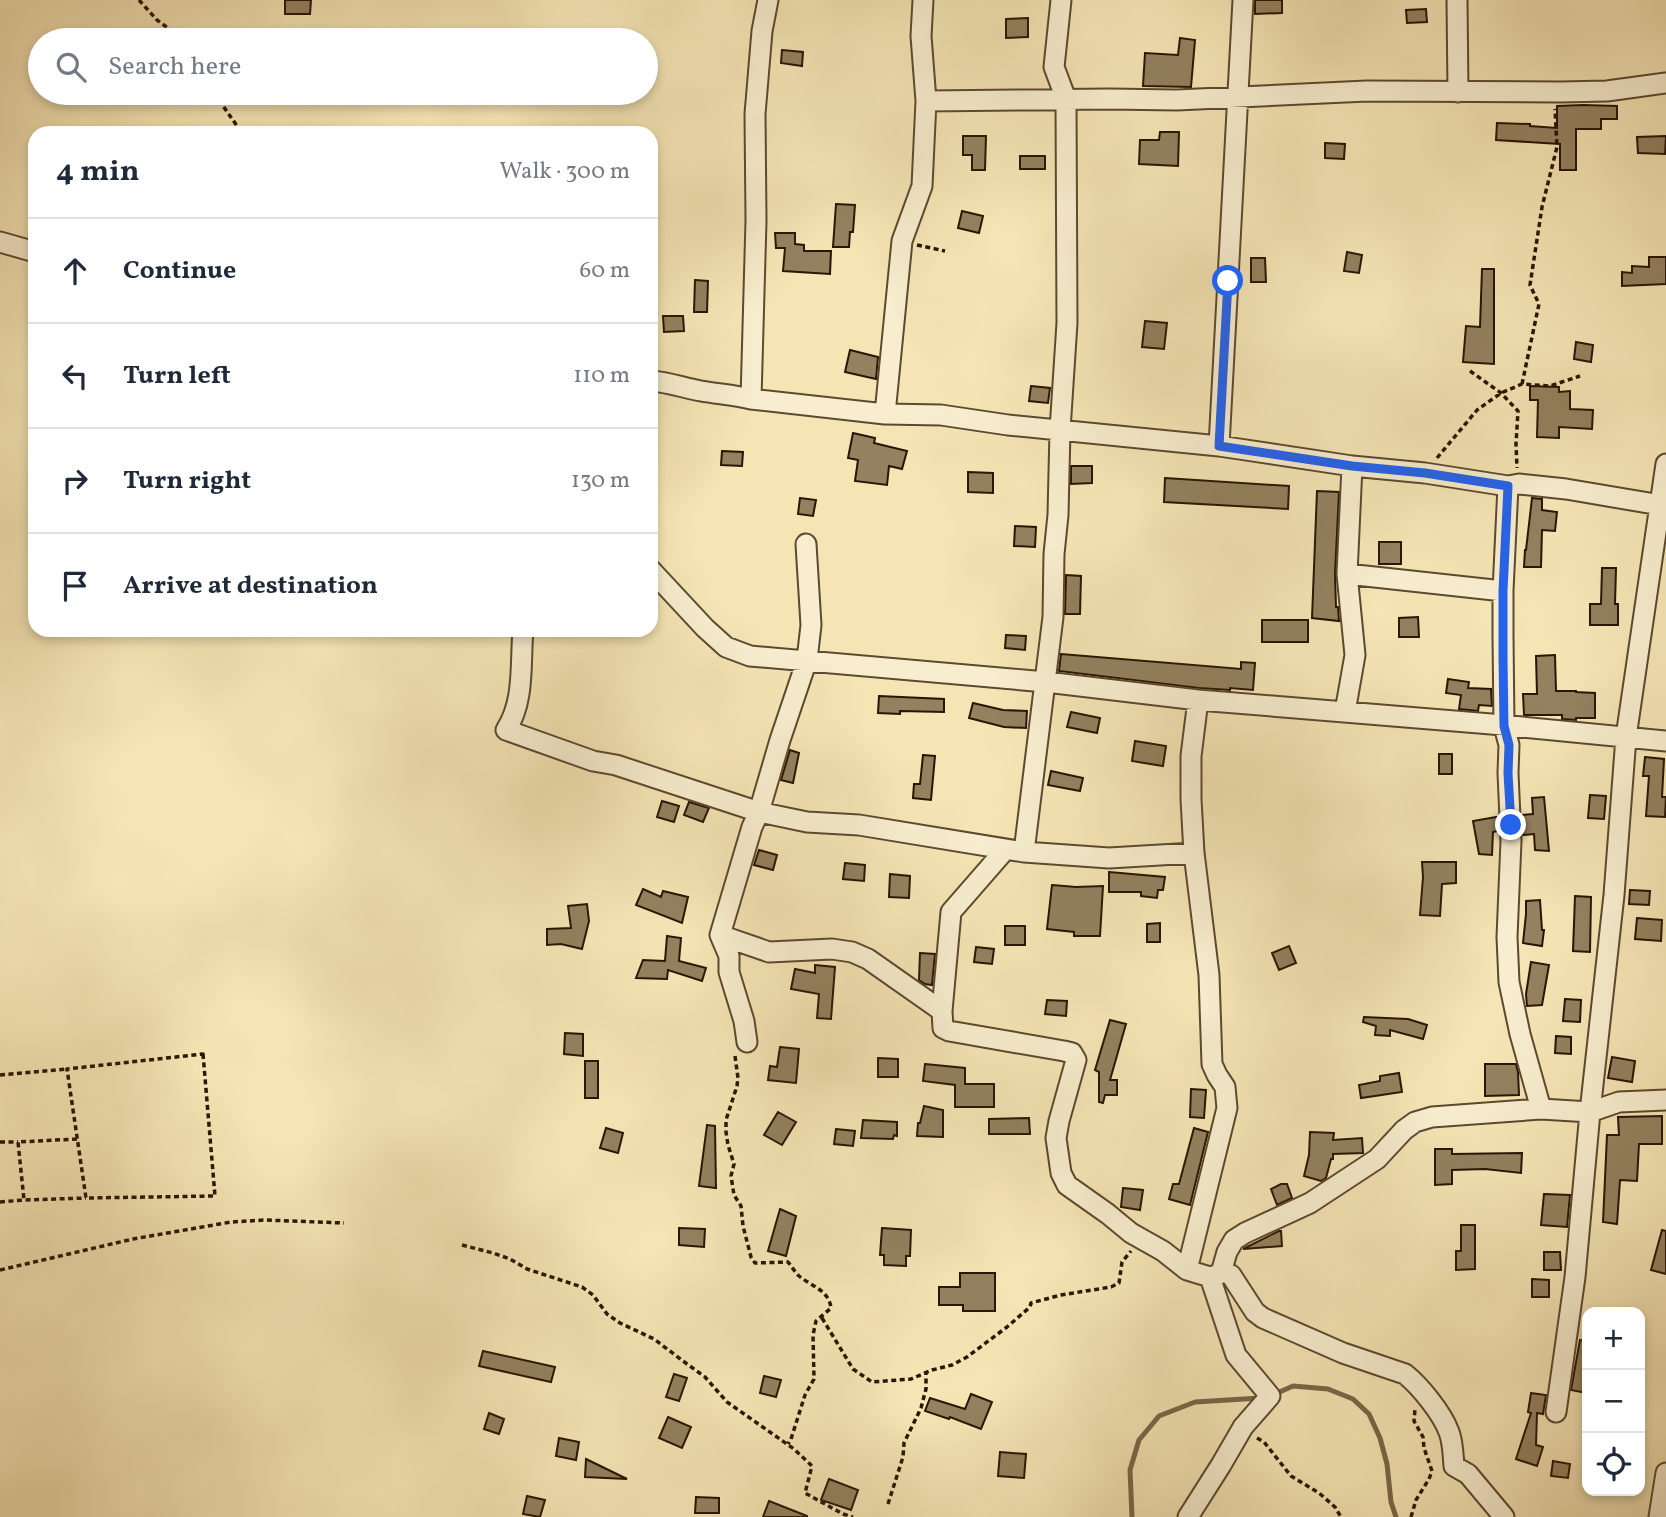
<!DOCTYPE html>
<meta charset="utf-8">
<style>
:root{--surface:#fff;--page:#f6f6f7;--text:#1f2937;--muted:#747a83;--line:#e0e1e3}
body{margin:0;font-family:Vollkorn,serif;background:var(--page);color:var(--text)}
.controls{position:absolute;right:21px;bottom:21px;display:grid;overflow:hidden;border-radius:14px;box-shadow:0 4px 10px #0003}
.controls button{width:63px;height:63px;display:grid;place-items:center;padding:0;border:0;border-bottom:2px solid var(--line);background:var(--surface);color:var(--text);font:35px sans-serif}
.stop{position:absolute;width:21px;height:21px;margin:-16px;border:5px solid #2563eb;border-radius:50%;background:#fff}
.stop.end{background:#2563eb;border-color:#fff;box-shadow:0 2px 7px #0008}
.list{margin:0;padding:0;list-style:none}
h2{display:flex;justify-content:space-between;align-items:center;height:91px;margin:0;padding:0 28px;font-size:30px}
h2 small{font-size:23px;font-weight:400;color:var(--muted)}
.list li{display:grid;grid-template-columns:46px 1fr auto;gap:21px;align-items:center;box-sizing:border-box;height:105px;padding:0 28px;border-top:2px solid var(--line)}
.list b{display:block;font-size:26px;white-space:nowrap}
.list em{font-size:23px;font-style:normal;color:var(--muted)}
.icon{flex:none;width:38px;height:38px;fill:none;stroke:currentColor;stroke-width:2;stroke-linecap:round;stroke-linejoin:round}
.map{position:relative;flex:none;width:1666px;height:1517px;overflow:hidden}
.search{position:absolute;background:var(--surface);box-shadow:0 4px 10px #0003;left:28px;top:28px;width:630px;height:77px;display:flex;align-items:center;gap:18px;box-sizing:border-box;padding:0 24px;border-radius:38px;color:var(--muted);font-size:26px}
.panel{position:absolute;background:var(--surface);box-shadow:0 4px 10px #0003;left:28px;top:126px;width:630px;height:511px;border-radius:21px}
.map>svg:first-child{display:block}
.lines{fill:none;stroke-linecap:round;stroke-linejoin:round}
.stream{stroke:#7a6749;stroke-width:5}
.building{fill:#93815f;stroke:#291502;stroke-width:2}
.street-casing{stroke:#5c492f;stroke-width:23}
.path{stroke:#291502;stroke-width:3.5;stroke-dasharray:5 3.5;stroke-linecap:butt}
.street{stroke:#f8eecf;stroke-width:19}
.route{stroke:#2563eb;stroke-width:9}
</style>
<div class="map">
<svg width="1666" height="1517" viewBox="0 0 1666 1517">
<rect width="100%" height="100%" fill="#f5e5b5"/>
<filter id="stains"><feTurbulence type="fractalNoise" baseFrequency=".00286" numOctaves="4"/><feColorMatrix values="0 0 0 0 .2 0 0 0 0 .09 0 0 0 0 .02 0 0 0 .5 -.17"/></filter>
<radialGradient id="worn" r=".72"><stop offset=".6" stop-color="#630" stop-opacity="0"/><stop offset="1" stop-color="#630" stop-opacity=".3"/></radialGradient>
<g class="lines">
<!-- stream -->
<path class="stream" d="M 1273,1395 L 1293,1386 L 1328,1389 L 1353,1399 L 1369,1414 L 1380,1438 L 1387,1464 L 1391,1502 L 1396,1517
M 1132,1517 L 1130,1470 L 1139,1440 L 1159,1416 L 1195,1402 L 1260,1398"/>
</g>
<!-- building -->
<path class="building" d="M 285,0 L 311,0 L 310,14 L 285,14 Z
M 1255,0 L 1282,0 L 1282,13 L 1255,14 Z
M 1426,9 L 1427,22 L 1407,23 L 1406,10 Z
M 1028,18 L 1028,37 L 1006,38 L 1006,19 Z
M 1180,38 L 1195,40 L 1191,87 L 1143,86 L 1145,53 L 1178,55 Z
M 782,50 L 803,52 L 802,66 L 781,63 Z
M 1583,105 L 1617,106 L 1617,119 L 1601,119 L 1601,129 L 1576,129 L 1576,170 L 1560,170 L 1560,144 L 1496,140 L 1497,123 L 1530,124 L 1530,126 L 1557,128 L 1557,106 Z
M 1160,132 L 1179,132 L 1178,166 L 1139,164 L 1140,140 L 1159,140 Z
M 963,136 L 986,136 L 985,170 L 972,170 L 972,155 L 963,155 Z
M 1666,136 L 1665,154 L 1638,153 L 1637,137 Z
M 1325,143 L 1345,144 L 1344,159 L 1325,158 Z
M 1020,156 L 1045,156 L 1045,169 L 1020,169 Z
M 836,204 L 855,205 L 853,232 L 850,232 L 849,247 L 833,247 Z
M 962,211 L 983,216 L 979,233 L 958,228 Z
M 775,233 L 795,233 L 795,244 L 804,245 L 804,251 L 831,251 L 830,274 L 783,271 L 785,248 L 776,248 Z
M 1347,252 L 1362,255 L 1359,273 L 1344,271 Z
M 1649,257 L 1666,257 L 1666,284 L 1622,286 L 1622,272 L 1632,273 L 1632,266 L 1649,267 Z
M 1251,258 L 1265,258 L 1266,282 L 1251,282 Z
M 1482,269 L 1494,269 L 1494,364 L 1463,362 L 1466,326 L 1480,327 Z
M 695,280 L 708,281 L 707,312 L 694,312 Z
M 663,316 L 683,316 L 684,331 L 664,332 Z
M 1145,321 L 1167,323 L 1164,349 L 1142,347 Z
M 1576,342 L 1593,345 L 1591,362 L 1574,359 Z
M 850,350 L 878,357 L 876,379 L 845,372 Z
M 1031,386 L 1050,388 L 1048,403 L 1029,401 Z
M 1530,386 L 1559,387 L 1559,392 L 1570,391 L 1570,409 L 1593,410 L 1592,429 L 1559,427 L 1559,438 L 1537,437 L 1538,400 L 1530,400 Z
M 853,433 L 875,438 L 874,443 L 907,451 L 902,469 L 889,466 L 887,485 L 855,481 L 858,460 L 848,458 Z
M 722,451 L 743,452 L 742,466 L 721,465 Z
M 1071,466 L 1092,466 L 1092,483 L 1071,484 Z
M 968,472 L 993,473 L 993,493 L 968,492 Z
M 1165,478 L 1289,486 L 1288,509 L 1164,502 Z
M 1317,491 L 1339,492 L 1335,574 L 1336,607 L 1338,607 L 1339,621 L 1312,618 Z
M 800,498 L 816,500 L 813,516 L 798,514 Z
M 1532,498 L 1542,499 L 1542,510 L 1557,512 L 1555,531 L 1542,530 L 1541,567 L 1524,567 L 1525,550 L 1526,550 Z
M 1015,526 L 1036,527 L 1035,547 L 1014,546 Z
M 1379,542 L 1401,542 L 1401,564 L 1379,564 Z
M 1602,568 L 1616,568 L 1615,604 L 1618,604 L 1618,625 L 1590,625 L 1590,604 L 1601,604 Z
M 1066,575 L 1081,576 L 1080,614 L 1065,614 Z
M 1418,617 L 1419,637 L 1399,637 L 1399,618 Z
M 1262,620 L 1308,620 L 1308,642 L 1262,642 Z
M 1006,635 L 1026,636 L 1025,650 L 1005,648 Z
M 1061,654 L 1241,669 L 1241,662 L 1255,663 L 1253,690 L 1230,688 L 1230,690 L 1199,688 L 1059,671 Z
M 1555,655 L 1556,691 L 1576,691 L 1576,692 L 1595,693 L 1595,718 L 1576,718 L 1576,720 L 1562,719 L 1562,715 L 1524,715 L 1523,694 L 1537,694 L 1536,656 Z
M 1448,679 L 1469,682 L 1468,688 L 1491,689 L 1492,706 L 1479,705 L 1478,711 L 1459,709 L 1461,695 L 1446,693 Z
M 879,696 L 944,699 L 944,712 L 900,711 L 900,714 L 878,713 Z
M 973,703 L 1003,710 L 1027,711 L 1026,728 L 1004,727 L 969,718 Z
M 1071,712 L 1100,718 L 1097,733 L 1067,727 Z
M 1135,741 L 1166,746 L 1163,766 L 1132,761 Z
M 790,750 L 799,753 L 793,783 L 781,780 Z
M 1439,754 L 1452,754 L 1452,774 L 1439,774 Z
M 923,755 L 935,756 L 931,800 L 913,798 L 914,784 L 920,784 Z
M 1645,757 L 1664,759 L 1662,797 L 1666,797 L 1665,817 L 1646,816 L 1649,776 L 1643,776 Z
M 1051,771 L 1083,778 L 1080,791 L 1048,785 Z
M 1590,795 L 1606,796 L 1604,819 L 1588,818 Z
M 1544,797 L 1549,851 L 1535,850 L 1534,834 L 1523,835 L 1522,815 L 1533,814 L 1532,798 Z
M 662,801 L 679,806 L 674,822 L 657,817 Z
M 689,802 L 709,808 L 703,822 L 684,815 Z
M 1496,817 L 1498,817 L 1498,831 L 1493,832 L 1492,855 L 1479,854 L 1473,821 Z
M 759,850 L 777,855 L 773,870 L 754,865 Z
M 1422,862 L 1456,862 L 1456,883 L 1442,884 L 1440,916 L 1420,915 L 1423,877 Z
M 845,863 L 865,865 L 864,881 L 843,879 Z
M 1109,872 L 1165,877 L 1163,890 L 1158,890 L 1157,898 L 1141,896 L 1141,892 L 1109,892 Z
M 890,874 L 910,876 L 909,898 L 889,897 Z
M 1052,885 L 1076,887 L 1103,886 L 1100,936 L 1074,936 L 1074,932 L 1047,929 Z
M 643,889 L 661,897 L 663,891 L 688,897 L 682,923 L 636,905 Z
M 1630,890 L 1650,891 L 1649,905 L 1629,904 Z
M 1575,896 L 1591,897 L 1590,952 L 1573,951 Z
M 1540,900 L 1542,930 L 1544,930 L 1542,946 L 1523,943 L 1526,914 L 1526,901 Z
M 587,904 L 589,921 L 582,949 L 561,944 L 547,945 L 547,929 L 571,928 L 568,906 Z
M 1637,918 L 1662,920 L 1661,941 L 1635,939 Z
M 1160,923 L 1160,942 L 1147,942 L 1147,924 Z
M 1005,926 L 1025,926 L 1025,945 L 1005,945 Z
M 667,936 L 681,938 L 679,961 L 706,968 L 702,981 L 668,970 L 667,979 L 636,978 L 643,960 L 665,961 Z
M 1289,946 L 1296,963 L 1279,970 L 1272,953 Z
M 976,947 L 994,949 L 992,964 L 974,962 Z
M 920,953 L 935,954 L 932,985 L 925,984 L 919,980 Z
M 1531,962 L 1549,965 L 1542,1005 L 1527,1006 L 1526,994 Z
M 815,965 L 835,967 L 831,1019 L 817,1018 L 819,994 L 791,989 L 795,969 L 815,973 Z
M 1565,999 L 1581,1000 L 1580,1022 L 1563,1021 Z
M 1047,1000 L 1067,1001 L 1066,1016 L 1045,1014 Z
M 1364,1017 L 1408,1019 L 1427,1025 L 1423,1039 L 1390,1030 L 1390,1036 L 1375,1035 L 1376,1026 L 1363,1022 Z
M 1110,1020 L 1126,1024 L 1110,1080 L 1117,1080 L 1117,1095 L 1105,1095 L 1103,1103 L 1099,1102 L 1099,1072 L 1095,1070 Z
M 565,1033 L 583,1034 L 583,1056 L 564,1054 Z
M 1556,1036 L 1571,1037 L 1571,1054 L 1555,1053 Z
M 780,1047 L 799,1049 L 796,1083 L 768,1080 L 770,1066 L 777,1067 Z
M 1612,1057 L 1635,1061 L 1632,1082 L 1608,1078 Z
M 878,1058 L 898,1059 L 898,1077 L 878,1077 Z
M 585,1061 L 598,1061 L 598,1098 L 585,1098 Z
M 925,1064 L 965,1068 L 965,1084 L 994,1084 L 994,1107 L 955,1107 L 955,1085 L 923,1081 Z
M 1485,1064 L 1516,1064 L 1518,1072 L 1519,1095 L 1485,1096 Z
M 1399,1073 L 1402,1092 L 1361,1098 L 1359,1085 L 1380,1081 L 1380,1076 Z
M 1191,1089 L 1206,1090 L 1204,1118 L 1190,1117 Z
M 924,1106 L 943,1110 L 943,1137 L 917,1136 L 918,1123 L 920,1123 Z
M 778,1112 L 796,1122 L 782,1145 L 764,1135 Z
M 1662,1116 L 1662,1144 L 1639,1144 L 1637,1181 L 1620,1180 L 1617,1224 L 1603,1222 L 1607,1135 L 1619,1135 L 1618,1117 Z
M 1029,1118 L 1030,1134 L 989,1134 L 989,1119 Z
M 863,1120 L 897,1122 L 897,1136 L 894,1135 L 893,1139 L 861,1138 Z
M 707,1125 L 715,1126 L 716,1188 L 699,1186 Z
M 606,1128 L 623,1133 L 618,1153 L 600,1148 Z
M 1194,1128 L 1208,1132 L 1190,1205 L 1169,1199 L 1173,1184 L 1179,1184 Z
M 836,1129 L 855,1131 L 853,1146 L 834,1144 Z
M 1310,1132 L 1334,1133 L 1333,1140 L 1362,1138 L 1363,1153 L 1333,1154 L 1333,1159 L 1331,1159 L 1326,1178 L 1321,1181 L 1304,1176 L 1309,1155 Z
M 1435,1149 L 1452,1149 L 1452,1154 L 1522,1153 L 1521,1173 L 1485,1169 L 1452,1170 L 1452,1184 L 1435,1185 Z
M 1281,1184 L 1287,1184 L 1292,1198 L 1277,1205 L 1271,1189 Z
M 1123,1188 L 1143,1190 L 1140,1210 L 1121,1207 Z
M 1544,1194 L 1570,1195 L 1567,1227 L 1541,1225 Z
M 780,1209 L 796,1216 L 786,1256 L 768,1251 Z
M 1461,1225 L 1475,1225 L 1475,1269 L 1456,1270 L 1456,1251 L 1461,1251 Z
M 679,1228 L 705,1229 L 704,1247 L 679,1245 Z
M 882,1228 L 911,1230 L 910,1256 L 906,1256 L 906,1266 L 884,1265 L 884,1255 L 880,1255 Z
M 1662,1230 L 1666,1231 L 1666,1274 L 1651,1270 Z
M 1279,1231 L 1281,1231 L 1282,1246 L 1243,1249 Z
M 1544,1252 L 1560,1252 L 1561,1270 L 1544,1270 Z
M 960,1273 L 995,1273 L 995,1311 L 963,1311 L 963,1305 L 939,1305 L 939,1287 L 960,1287 Z
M 1532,1279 L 1549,1280 L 1549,1297 L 1532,1297 Z
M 1580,1340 L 1587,1341 L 1587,1393 L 1571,1390 Z
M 483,1351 L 555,1367 L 551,1382 L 479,1366 Z
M 674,1374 L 687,1378 L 679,1401 L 666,1397 Z
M 764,1376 L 781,1380 L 776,1397 L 760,1393 Z
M 1531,1393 L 1546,1395 L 1543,1414 L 1537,1413 L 1536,1445 L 1543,1447 L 1537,1466 L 1516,1459 L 1531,1413 L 1528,1412 Z
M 971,1394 L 992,1402 L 981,1429 L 950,1417 L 949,1419 L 925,1411 L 930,1398 L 965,1409 Z
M 489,1413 L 504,1419 L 499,1434 L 484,1429 Z
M 668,1417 L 691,1427 L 682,1448 L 659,1438 Z
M 559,1438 L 579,1442 L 576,1460 L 556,1456 Z
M 1000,1452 L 1026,1454 L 1024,1478 L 998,1476 Z
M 586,1459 L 627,1479 L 585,1477 Z
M 1553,1461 L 1570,1464 L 1568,1478 L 1551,1476 Z
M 829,1479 L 858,1490 L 851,1510 L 821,1500 Z
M 527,1496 L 545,1500 L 540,1517 L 523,1514 Z
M 696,1497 L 719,1498 L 719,1513 L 695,1513 Z
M 769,1501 L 807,1516 L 807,1517 L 763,1517 Z"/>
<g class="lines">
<!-- street casing -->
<g class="street-casing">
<path id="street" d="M 1457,0 L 1458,92
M 926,101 L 1109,99 L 1177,100 L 1367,91 L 1561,92 L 1607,91 L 1666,83
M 0,242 L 35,252
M 651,381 C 668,382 684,388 701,391 C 718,394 734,395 751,399 L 885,414 L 941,415 L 1008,425 L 1219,446 L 1352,466 L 1425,473 L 1508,486 L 1519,484 L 1566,489 L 1666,506
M 751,399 L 756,221 L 755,114 L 762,31 L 768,0
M 885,414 L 902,241 L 922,186 L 926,101 L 921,36 L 923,0
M 1219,446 L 1243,0
M 1508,486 L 1503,591 L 1503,636 L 1504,726 L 1509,745 L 1508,773 L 1511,841 L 1507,937 L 1509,982 L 1520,1034 L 1541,1109
M 651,570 L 705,628 L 726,647 L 750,656 L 1046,682 L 1198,700 L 1491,724 L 1666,741
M 1347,574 L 1503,591
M 523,630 C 520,663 525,701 506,730 L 593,761 L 616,765 L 759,812 L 807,822 L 859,825 L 1024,852 L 1109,858 L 1194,853
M 1345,712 L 1355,655 L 1347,574 L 1352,466
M 1005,850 L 951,912 L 942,1011 L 943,1028 L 949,1031 L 1064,1051 L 1072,1053 L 1076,1060 L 1059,1121 L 1056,1138 L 1061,1173 L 1067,1185 L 1108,1214 L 1131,1233 L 1163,1251 L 1187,1270
M 1024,852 L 1053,617 L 1054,554 L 1058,515 L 1060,430 L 1067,323 L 1066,99 L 1054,67 L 1061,0
M 720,935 L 769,952 L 832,949 L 852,952 L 868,959 L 942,1011
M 747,1042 L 744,1021 L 729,972 L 729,956 L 720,935 L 752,827 L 759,812 L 780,740 L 807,660 L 811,625 L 806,544
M 1221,1273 L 1227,1252 L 1234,1240 L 1245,1233 L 1310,1203 L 1377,1159 L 1404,1130 L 1415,1122 L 1432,1117 L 1541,1109 L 1590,1112 L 1619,1102 L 1666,1100
M 1211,1277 C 1218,1274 1224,1271 1231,1275 L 1255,1312 L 1263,1318 L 1343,1353 L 1405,1374 C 1420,1386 1442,1413 1449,1432 C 1453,1442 1453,1455 1454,1466 L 1468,1474 L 1504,1517
M 1556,1412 L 1575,1277 L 1590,1112 L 1614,895 L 1626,737 L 1666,464
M 1188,1517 L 1221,1465 L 1243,1427 L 1270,1396 L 1236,1355 L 1210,1277 L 1187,1270 L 1227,1108 L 1225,1087 L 1217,1075 L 1212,1064 L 1209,975 L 1194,853 L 1191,799 L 1191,756 L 1198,700
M 1659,1517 L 1666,1473"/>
</g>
<!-- path -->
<path class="path" d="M 139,0 L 157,20 L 184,40
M 214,93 L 242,133
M 917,245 L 945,251
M 1470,371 L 1501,393 L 1518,411 L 1516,444 L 1517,468
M 1522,384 L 1539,304 L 1530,285 L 1542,207 L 1557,147 L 1555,109
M 1437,458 L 1477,410 L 1501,393 L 1522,384 L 1550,386 L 1580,376
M 203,1054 L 215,1196 L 86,1198 L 67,1069 Z
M 735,1056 L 738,1078 L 737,1086 L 726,1120 L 726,1132 L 728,1145 L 734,1164 L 731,1176 L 734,1195 L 741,1206 L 743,1226 L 751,1257 L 755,1263 L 788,1262 C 792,1267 795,1272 799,1276 C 811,1286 829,1290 831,1308 L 816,1321 L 813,1335 L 814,1379 L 805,1395 L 791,1439 L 788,1444
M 0,1075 L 67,1069
M 77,1139 L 18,1142 L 24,1200 L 86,1198
M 0,1142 L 18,1142
M 0,1202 L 24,1200
M 462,1245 L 493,1253 L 510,1259 L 527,1269 L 582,1287 L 593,1295 L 607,1314 L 620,1323 L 654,1339 L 687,1364 L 705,1377 L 727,1402 L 794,1449 L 812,1466 L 805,1493 L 843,1514 L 853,1517
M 0,1270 L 133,1239 L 231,1222 L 265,1220 L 344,1223
M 822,1318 L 853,1369 L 872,1382 L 911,1379 L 932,1370 L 952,1365 L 967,1357 L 1007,1327 L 1030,1307 L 1031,1303 L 1061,1295 L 1111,1287 L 1119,1283 L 1122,1262 L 1131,1251
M 1257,1438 L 1264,1442 L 1291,1476 L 1319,1493 L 1335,1507 L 1341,1517
M 888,1504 L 903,1457 L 904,1443 L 921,1408 L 926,1389 L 926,1373
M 1411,1517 L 1416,1500 L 1429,1479 L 1432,1471 L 1424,1448 L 1423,1437 L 1414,1421 L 1415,1409"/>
<!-- street -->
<use href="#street" class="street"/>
</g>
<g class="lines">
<!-- route -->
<path class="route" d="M 1228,281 L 1219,446 L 1352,466 L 1425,473 L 1508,486 L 1503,591 L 1503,658 L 1504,726 L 1509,745 L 1508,773 L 1511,825"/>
</g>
<rect width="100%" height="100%" filter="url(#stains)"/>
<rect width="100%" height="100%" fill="url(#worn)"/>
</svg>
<div class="controls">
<button>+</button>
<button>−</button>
<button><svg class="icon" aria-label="locate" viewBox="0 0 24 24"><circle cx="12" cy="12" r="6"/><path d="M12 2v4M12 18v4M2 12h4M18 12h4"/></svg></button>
</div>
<div class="stop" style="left:1228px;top:281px"></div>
<div class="stop end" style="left:1511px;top:825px"></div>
<div class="search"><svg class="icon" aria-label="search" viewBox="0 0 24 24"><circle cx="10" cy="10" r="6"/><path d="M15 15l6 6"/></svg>Search here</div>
<section class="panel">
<h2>4 min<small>Walk · 300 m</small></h2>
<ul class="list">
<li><svg class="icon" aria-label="ahead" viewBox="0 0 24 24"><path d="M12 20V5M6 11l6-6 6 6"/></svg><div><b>Continue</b></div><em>60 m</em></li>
<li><svg class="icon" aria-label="left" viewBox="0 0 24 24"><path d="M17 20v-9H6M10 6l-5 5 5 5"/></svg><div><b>Turn left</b></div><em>110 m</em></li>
<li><svg class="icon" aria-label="right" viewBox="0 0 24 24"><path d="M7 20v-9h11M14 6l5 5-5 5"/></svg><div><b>Turn right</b></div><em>130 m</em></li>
<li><svg class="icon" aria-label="arrive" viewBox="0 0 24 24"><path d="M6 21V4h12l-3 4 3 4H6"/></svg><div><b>Arrive at destination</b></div></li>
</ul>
</section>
</div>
